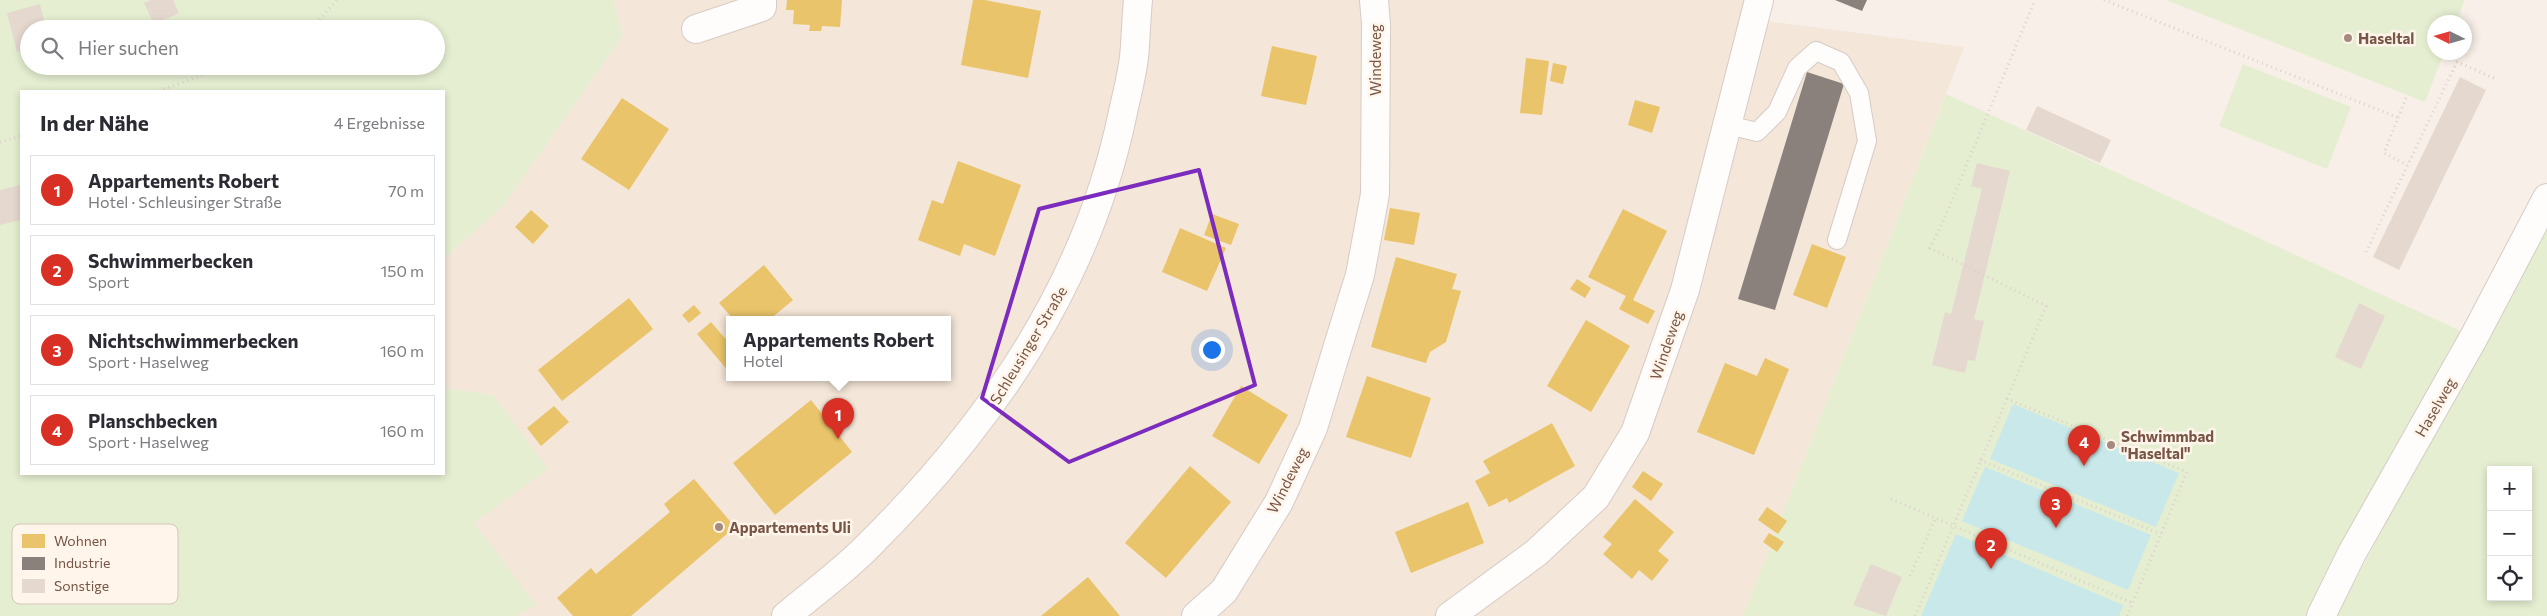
<!DOCTYPE html>
<html lang="de">
<meta charset="utf-8">
<style>
:root{--surface:#fff;--page:#f7f7f7;--text:#2b2b33;--muted:#7c7c81;--line:#e1e1e2;--accent:#d93025}
body{margin:0;font-family:Commissioner,sans-serif;background:var(--page);color:var(--text)}
.controls{position:absolute;right:15px;bottom:15px;display:grid;overflow:hidden;border-radius:0px;box-shadow:0 2px 8px #0003}
.controls button{width:45px;height:45px;display:grid;place-items:center;padding:0;border:0;border-bottom:1px solid var(--line);background:var(--surface);color:var(--text);font:25px sans-serif}
.compass{position:absolute;left:2427px;top:15px;width:45px;height:45px;border-radius:50%;background:var(--surface);box-shadow:0 2px 8px #0003;rotate:275deg}
.you{position:absolute;left:1211px;top:349px;width:18px;height:18px;margin:-12px;border:4px solid #fff;border-radius:50%;background:#1a73e8;box-shadow:0 0 0 8px #1a73e833}
.badge{display:grid;place-items:center;width:32px;height:32px;border-radius:50%;background:var(--accent);color:#fff;font-size:16px;font-weight:700}
.pin{position:absolute;translate:-50% -41px;filter:drop-shadow(0 1px 2px #0008)}
.pin::after{content:'';position:absolute;top:26px;width:18px;height:15px;background:inherit;clip-path:polygon(0 0,100% 0,50% 100%)}
.popup{position:absolute;left:726px;top:316px;width:225px;height:65px;box-sizing:border-box;display:grid;place-content:center;border-radius:0px;background:var(--surface);filter:drop-shadow(0 1px 4px #0005);font-size:16px;white-space:nowrap;color:var(--muted)}
.popup b{font-size:19px;color:var(--text)}
.popup::after{content:'';position:absolute;left:50%;top:100%;margin-left:-10px;border:10px solid transparent;border-top-color:var(--surface)}
.list{margin:0;padding:0;list-style:none}
h2{display:flex;justify-content:space-between;align-items:center;height:65px;margin:0;padding:0 20px;font-size:21px}
h2 small{font-size:16px;font-weight:400;color:var(--muted)}
.list li{display:grid;grid-template-columns:32px 1fr auto;gap:15px;align-items:center;box-sizing:border-box;height:70px;margin:0 10px 10px;padding:0 10px;border:1px solid var(--line);border-radius:0px}
.list b{display:block;font-size:19px;white-space:nowrap}
.list p{margin:0;font-size:16px;white-space:nowrap;color:var(--muted)}
.list em{font-size:16px;font-style:normal;color:var(--muted)}
.icon{flex:none;width:28px;height:28px;fill:none;stroke:currentColor;stroke-width:2;stroke-linecap:round;stroke-linejoin:round}
.map{position:relative;flex:none;width:2547px;height:616px;overflow:hidden}
.search{position:absolute;background:var(--surface);box-shadow:0 2px 8px #0003;left:20px;top:20px;width:425px;height:55px;display:flex;align-items:center;gap:12px;box-sizing:border-box;padding:0 18px;border-radius:28px;color:var(--muted);font-size:19px}
.panel{position:absolute;background:var(--surface);box-shadow:0 2px 8px #0003;left:20px;top:90px;width:425px;height:385px;border-radius:0px}
.map>svg:first-child{display:block}
.residential{fill:#f4e6d8;fill-rule:evenodd}
.green{fill:#e5eed1;fill-rule:evenodd}
.water{fill:#c9e8e9}
.homes{fill:#e9c46a}
.industry{fill:#8a817c}
.building{fill:#e5d8cf}
.lines{fill:none;stroke-linecap:round;stroke-linejoin:round}
.service-casing{stroke:#d6ccc5;stroke-width:20}
.minor-casing{stroke:#d6ccc5;stroke-width:30}
.secondary-casing{stroke:#d7ccc4;stroke-width:30}
.path{stroke:#dbd0cb;stroke-width:3;stroke-dasharray:1 4;stroke-linecap:butt}
.service{stroke:#fefdfc;stroke-width:18}
.minor{stroke:#fefdfc;stroke-width:28}
.secondary{stroke:#fefdfc;stroke-width:28}
.marked{fill:none;stroke:#7b2cbf;stroke-width:4;stroke-linejoin:round}
.poi-dot{fill:#a58b7f;stroke:#fff5ea;stroke-width:2}
.labels{text-anchor:middle;dominant-baseline:central;stroke-width:5;stroke-linejoin:round;paint-order:stroke}
.poi-label{font-size:15px;font-weight:bold;fill:#785546;stroke:#fff5ea;text-anchor:start}
.street-label{font-size:15px;fill:#785546;stroke:#fff5ea}
.key{fill:#fff5ea;stroke:#d6c5b9;stroke-width:1}
.key-label{font-size:14px;fill:#785546}
</style>
<div class="map">
<svg width="2547" height="616" viewBox="0 0 2547 616">
<rect width="100%" height="100%" fill="#f8f0e8"/>
<!-- residential -->
<path class="residential" d="M 613,0 L 1758,0 L 1752,19 L 1964,47 L 1743,616 L 516,616 L 535,605 L 474,523 L 493,395 L 444,388 L 444,259 L 503,206 L 623,35 ZM 729,320 L 947,320 L 947,378 L 729,378 Z"/>
<!-- green -->
<path class="green" d="M 0,0 L 613,0 L 623,35 L 503,206 L 444,259 L 444,91 L 21,91 L 21,474 L 444,474 L 444,388 L 493,395 L 548,469 L 474,523 L 536,605 L 516,616 L 0,616 ZM 29,29 L 436,29 L 436,66 L 29,66 Z
M 2166,0 L 2465,0 L 2456,22 L 2434,22 L 2434,52 L 2444,53 L 2425,102 Z
M 2243,64 L 2351,107 L 2327,169 L 2219,126 Z
M 1946,94 L 2474,337 L 2321,616 L 1743,616 Z
M 2547,217 L 2547,616 L 2336,616 L 2516,281 ZM 2491,470 L 2528,470 L 2528,597 L 2491,597 Z"/>
<!-- water -->
<path class="water" d="M 2013,404 L 2179,473 L 2156,527 L 1990,459 Z
M 1985,467 L 2151,535 L 2128,590 L 1962,521 Z
M 1956,534 L 2123,605 L 2119,616 L 1921,616 Z"/>
<!-- homes -->
<path class="homes" d="M 787,0 L 842,0 L 840,27 L 822,26 L 821,31 L 809,31 L 810,25 L 793,24 L 794,10 L 786,10 Z
M 973,0 L 985,0 L 1041,11 L 1028,78 L 961,65 Z
M 1272,46 L 1317,56 L 1306,105 L 1261,96 Z
M 1526,58 L 1549,61 L 1542,115 L 1520,113 Z
M 1553,63 L 1567,66 L 1563,84 L 1550,81 Z
M 622,98 L 669,129 L 629,190 L 581,159 Z
M 1635,100 L 1660,107 L 1652,133 L 1628,125 Z
M 958,161 L 1021,185 L 995,256 L 964,244 L 960,256 L 918,240 L 932,200 L 943,204 Z
M 1390,208 L 1420,213 L 1414,245 L 1384,240 Z
M 1623,209 L 1667,231 L 1633,300 L 1655,311 L 1648,324 L 1619,309 L 1626,296 L 1588,277 Z
M 531,210 L 549,226 L 533,244 L 515,227 Z
M 1212,214 L 1239,224 L 1231,245 L 1204,235 Z
M 1180,228 L 1226,248 L 1207,291 L 1162,272 Z
M 1812,244 L 1846,257 L 1827,308 L 1793,295 Z
M 1396,257 L 1457,274 L 1452,289 L 1461,291 L 1446,342 L 1430,352 L 1426,363 L 1371,347 Z
M 764,265 L 793,300 L 769,320 L 734,320 L 719,303 Z
M 1577,279 L 1591,288 L 1585,298 L 1570,289 Z
M 629,298 L 653,329 L 562,401 L 538,370 Z
M 694,305 L 701,313 L 689,323 L 682,315 Z
M 1586,320 L 1630,346 L 1591,412 L 1547,386 Z
M 711,322 L 729,343 L 729,372 L 697,334 Z
M 1765,358 L 1789,369 L 1754,455 L 1697,432 L 1725,363 L 1757,376 Z
M 1367,376 L 1431,398 L 1411,458 L 1346,437 Z
M 1241,386 L 1288,415 L 1259,464 L 1212,436 Z
M 811,400 L 852,452 L 775,515 L 733,463 Z
M 554,406 L 569,422 L 541,446 L 527,428 Z
M 1552,423 L 1575,466 L 1509,503 L 1507,498 L 1489,507 L 1475,481 L 1490,473 L 1483,461 Z
M 1190,466 L 1231,502 L 1166,578 L 1125,543 Z
M 1643,471 L 1663,484 L 1651,501 L 1632,487 Z
M 694,479 L 735,527 L 631,616 L 573,616 L 557,598 L 591,568 L 596,574 L 670,512 L 664,504 Z
M 1635,499 L 1674,532 L 1658,551 L 1669,560 L 1652,581 L 1639,570 L 1632,579 L 1603,554 L 1612,544 L 1603,537 Z
M 1468,502 L 1484,543 L 1411,573 L 1395,532 Z
M 1767,507 L 1787,521 L 1778,534 L 1758,520 Z
M 1769,533 L 1784,542 L 1777,552 L 1763,542 Z
M 1088,577 L 1120,616 L 1041,616 Z"/>
<!-- industry -->
<path class="industry" d="M 1835,0 L 1867,0 L 1862,11 Z
M 1807,72 L 1844,84 L 1775,310 L 1738,299 Z"/>
<!-- building -->
<path class="building" d="M 151,0 L 173,0 L 179,13 L 154,24 L 144,3 Z
M 40,4 L 46,29 L 29,29 L 29,48 L 17,52 L 7,13 Z
M 2460,77 L 2486,90 L 2399,270 L 2373,257 Z
M 2037,106 L 2111,140 L 2100,163 L 2026,130 Z
M 1977,163 L 2010,171 L 1974,319 L 1984,321 L 1975,361 L 1968,360 L 1965,373 L 1932,365 L 1945,312 L 1951,314 L 1982,189 L 1971,186 Z
M 21,185 L 21,220 L 0,225 L 0,190 Z
M 2359,303 L 2385,316 L 2361,369 L 2335,357 Z
M 1871,564 L 1902,577 L 1886,616 L 1853,605 Z"/>
<g class="lines">
<!-- service casing -->
<g class="service-casing">
<path id="service" d="M 1728,125 L 1757,132 L 1777,112 L 1797,68 L 1816,51 L 1841,62 L 1859,93 L 1867,141 L 1837,240"/>
</g>
<!-- minor casing -->
<g class="minor-casing">
<path id="minor" d="M 696,29 L 762,7 L 762,0
M 1196,616 L 1224,591 L 1279,502 L 1313,428 L 1337,349 L 1360,275 L 1375,194 L 1376,24 L 1374,0
M 1450,616 L 1536,553 L 1596,497 L 1635,433 L 1685,290 L 1759,0
M 2321,616 L 2352,553 L 2474,337 L 2547,198"/>
</g>
<!-- secondary casing -->
<g class="secondary-casing">
<path id="secondary" d="M 786,616 C 813,593 844,571 869,545 C 991,424 1088,283 1123,112 C 1127,94 1132,75 1134,57 C 1136,38 1136,19 1138,0"/>
</g>
<!-- path -->
<path class="path" d="M 2104,0 L 2399,118
M 308,29 L 314,26 L 337,0
M 159,91 L 226,66
M 2406,98 L 2384,153 L 2407,165
M 0,142 L 21,136
M 2366,252 L 2457,62 L 2496,79
M 2007,399 L 2046,306 L 1930,248 L 1945,217 L 2035,0
M 1980,460 L 2161,534
M 1891,499 L 2133,603
M 1910,576 L 1935,519
M 1915,616 L 2007,399 L 2187,472 L 2127,616"/>
<!-- service -->
<use href="#service" class="service"/>
<!-- minor -->
<use href="#minor" class="minor"/>
<!-- secondary -->
<use href="#secondary" class="secondary"/>
</g>
<!-- marked area -->
<path class="marked" d="M 1199,170 L 1255,385 L 1069,462 L 982,398 L 1039,209 Z"/>
<!-- markers -->
<g class="poi-dot">
<circle cx="2348" cy="38" r="5"/>
<circle cx="2111" cy="445" r="5"/>
<circle cx="719" cy="527" r="5"/>
</g>
<g class="labels">
<!-- poi labels -->
<g class="poi-label">
<text x="2358" y="38">Haseltal</text>
<text x="2121" y="436">Schwimmbad<tspan x="2121" dy="17">"Haseltal"</tspan></text>
<text x="729" y="527">Appartements Uli</text>
</g>
<!-- street labels -->
<g class="street-label">
<text transform="translate(1375 60) rotate(-90)">Windeweg</text>
<text transform="translate(1028 345) rotate(-59)">Schleusinger Straße</text>
<text transform="translate(1666 345) rotate(-71)">Windeweg</text>
<text transform="translate(2435 407) rotate(-60)">Haselweg</text>
<text transform="translate(1287 480) rotate(-63)">Windeweg</text>
</g>
</g>
<!-- legend -->
<rect x="12" y="524" width="166" height="80" rx="8" class="key"/>
<rect x="22" y="534" width="23" height="14" fill="#e9c46a"/>
<rect x="22" y="557" width="23" height="13" fill="#8a817c"/>
<rect x="22" y="579" width="23" height="14" fill="#e5d8cf"/>
<g class="key-label">
<text x="54" y="546">Wohnen</text>
<text x="54" y="568">Industrie</text>
<text x="54" y="591">Sonstige</text>
</g>
</svg>
<div class="controls">
<button>+</button>
<button>−</button>
<button><svg class="icon" aria-label="locate" viewBox="0 0 24 24"><circle cx="12" cy="12" r="6"/><path d="M12 2v4M12 18v4M2 12h4M18 12h4"/></svg></button>
</div>
<svg class="compass" viewBox="-18 -18 36 36"><path d="M0-13l5 13h-10z" fill="#e53935"/><path d="M0 13l5-13h-10z" fill="#7c7c81"/></svg>
<div class="you"></div>
<div class="pin badge" style="left:838px;top:439px">1</div>
<div class="popup"><b>Appartements Robert</b>Hotel</div>
<div class="pin badge" style="left:1991px;top:569px">2</div>
<div class="pin badge" style="left:2056px;top:528px">3</div>
<div class="pin badge" style="left:2084px;top:466px">4</div>
<div class="search"><svg class="icon" aria-label="search" viewBox="0 0 24 24"><circle cx="10" cy="10" r="6"/><path d="M15 15l6 6"/></svg>Hier suchen</div>
<section class="panel">
<h2>In der Nähe<small>4 Ergebnisse</small></h2>
<ul class="list">
<li><span class="badge">1</span><div><b>Appartements Robert</b><p>Hotel · Schleusinger Straße</p></div><em>70 m</em></li>
<li><span class="badge">2</span><div><b>Schwimmerbecken</b><p>Sport</p></div><em>150 m</em></li>
<li><span class="badge">3</span><div><b>Nichtschwimmerbecken</b><p>Sport · Haselweg</p></div><em>160 m</em></li>
<li><span class="badge">4</span><div><b>Planschbecken</b><p>Sport · Haselweg</p></div><em>160 m</em></li>
</ul>
</section>
</div>
